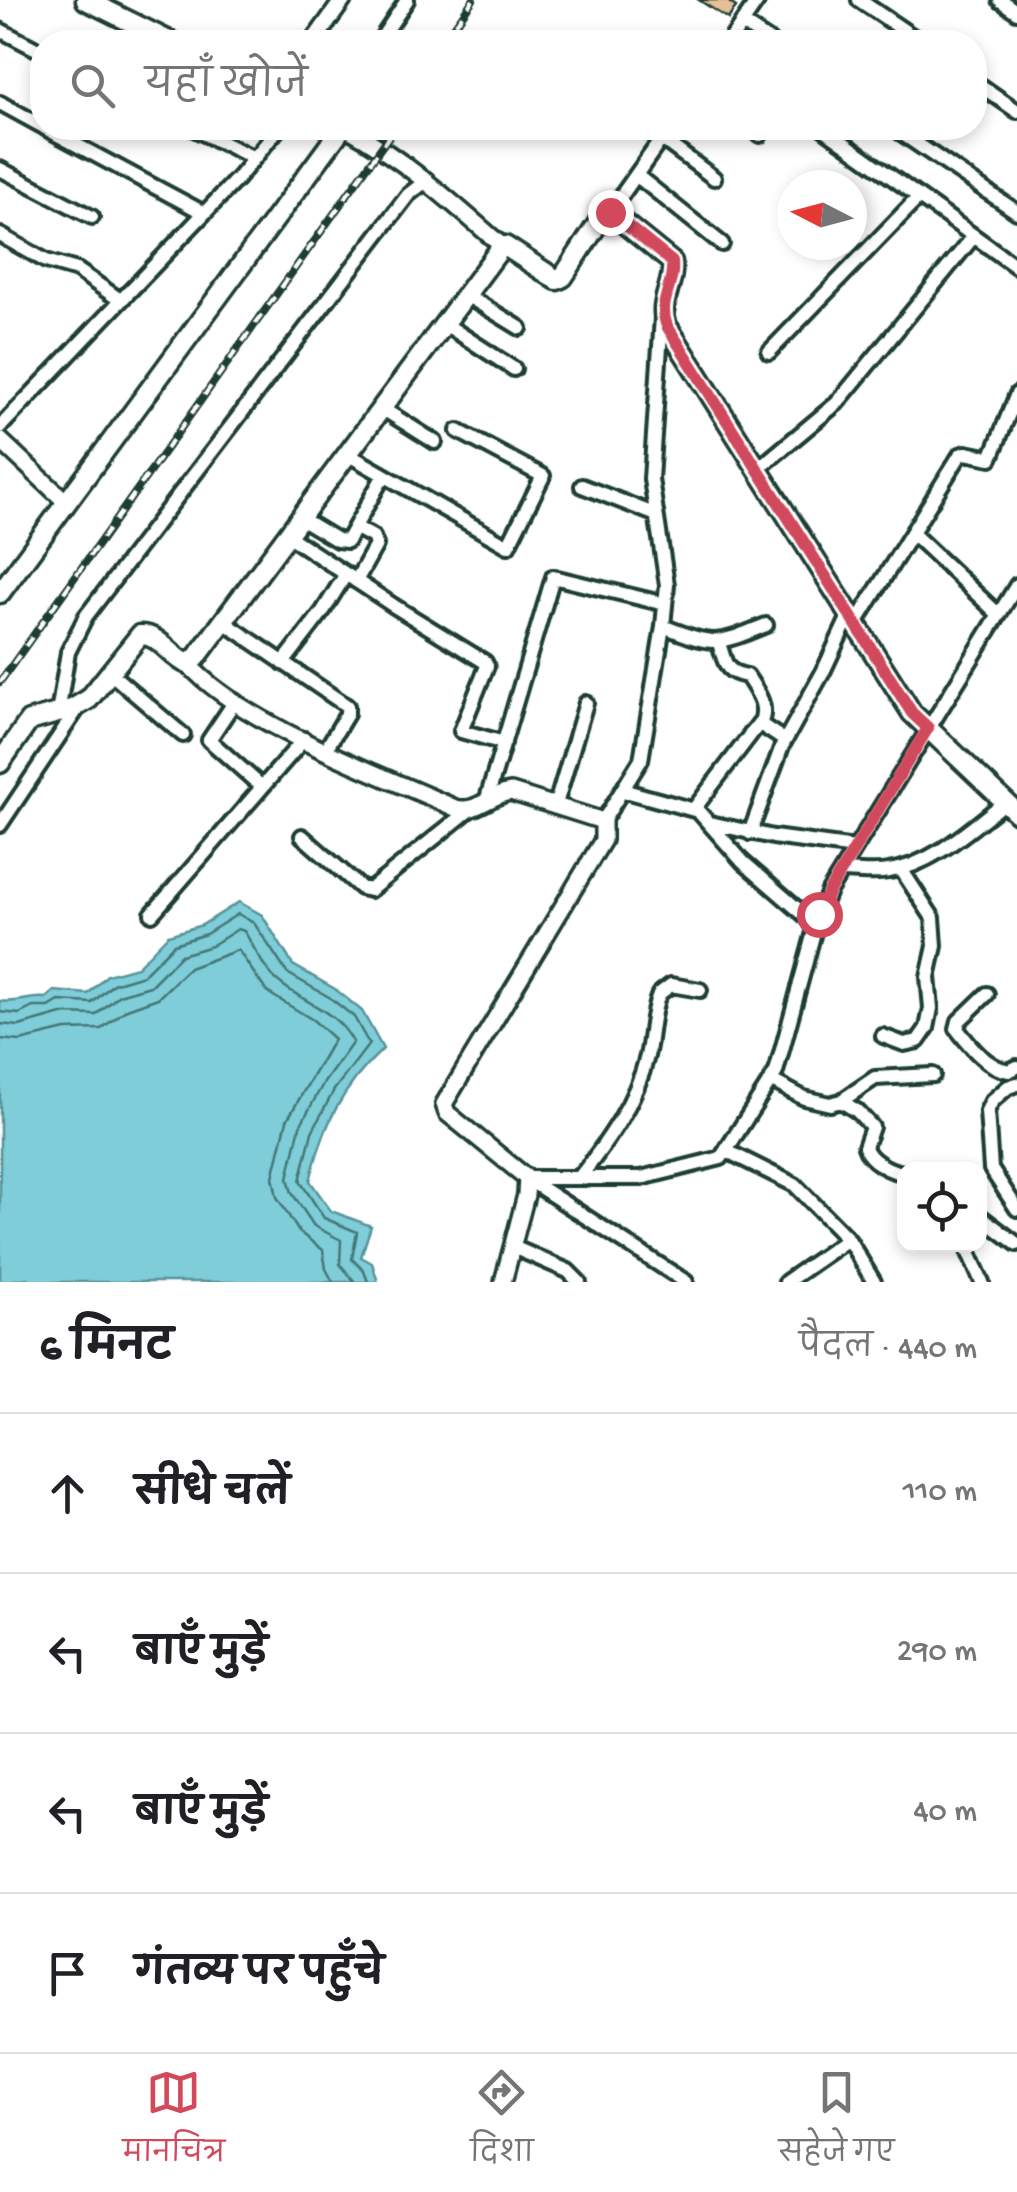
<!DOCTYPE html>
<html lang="hi">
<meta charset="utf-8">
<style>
:root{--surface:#fff;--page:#f2f2f2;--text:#202124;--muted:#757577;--line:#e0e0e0;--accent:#d1495b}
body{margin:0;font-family:"Gochi Hand","Playpen Sans Deva",sans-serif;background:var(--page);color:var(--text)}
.controls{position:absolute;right:30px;bottom:30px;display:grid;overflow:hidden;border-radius:20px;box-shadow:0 5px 15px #0003}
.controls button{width:90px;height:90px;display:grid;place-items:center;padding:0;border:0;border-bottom:2px solid var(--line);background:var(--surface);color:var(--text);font:50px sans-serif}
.compass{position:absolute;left:777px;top:170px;width:90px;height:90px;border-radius:50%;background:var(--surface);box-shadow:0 5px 15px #0003;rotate:276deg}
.stop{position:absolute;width:30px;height:30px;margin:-22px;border:8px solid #d1495b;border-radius:50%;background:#fff}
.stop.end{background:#d1495b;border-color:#fff;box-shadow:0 2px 10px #0008}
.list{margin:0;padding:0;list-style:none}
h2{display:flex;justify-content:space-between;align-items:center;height:130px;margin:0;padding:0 40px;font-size:42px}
h2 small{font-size:32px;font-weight:400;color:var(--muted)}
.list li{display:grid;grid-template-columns:65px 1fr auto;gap:30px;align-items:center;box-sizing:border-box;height:160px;padding:0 40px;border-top:2px solid var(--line)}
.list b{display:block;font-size:38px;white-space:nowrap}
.list em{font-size:32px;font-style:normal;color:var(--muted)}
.icon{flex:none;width:55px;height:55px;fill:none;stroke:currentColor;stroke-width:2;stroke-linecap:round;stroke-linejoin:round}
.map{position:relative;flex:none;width:1017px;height:1282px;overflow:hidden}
.search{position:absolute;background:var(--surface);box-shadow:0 5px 15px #0003;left:30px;right:30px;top:30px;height:110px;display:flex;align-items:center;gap:25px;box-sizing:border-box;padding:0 35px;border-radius:40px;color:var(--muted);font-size:38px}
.sheet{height:770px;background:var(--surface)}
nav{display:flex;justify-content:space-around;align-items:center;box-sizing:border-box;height:140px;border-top:2px solid var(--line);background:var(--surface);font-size:28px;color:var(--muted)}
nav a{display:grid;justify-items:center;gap:5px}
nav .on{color:var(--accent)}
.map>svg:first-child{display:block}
.water{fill:#7ecdd9;stroke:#589397;stroke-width:2.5}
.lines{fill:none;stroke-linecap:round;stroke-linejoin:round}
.shore{stroke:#457776;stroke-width:2.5}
.building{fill:#e6bf96;stroke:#1f3d34;stroke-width:2.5}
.minor-casing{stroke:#1f3d34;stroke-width:20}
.tertiary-casing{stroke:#1f3d34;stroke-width:22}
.secondary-casing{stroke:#1f3d34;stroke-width:25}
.minor{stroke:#fff;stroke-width:12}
.tertiary{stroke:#fff;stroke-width:15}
.secondary{stroke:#fff;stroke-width:18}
.rail-casing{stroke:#1f3d34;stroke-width:8}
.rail{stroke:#fff;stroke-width:4;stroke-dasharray:11;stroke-linecap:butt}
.route{stroke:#d1495b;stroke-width:12}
</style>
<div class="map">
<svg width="1017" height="1282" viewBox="0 0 1017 1282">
<rect width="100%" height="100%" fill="#fff"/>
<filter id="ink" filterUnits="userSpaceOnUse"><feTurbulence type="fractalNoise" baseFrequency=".01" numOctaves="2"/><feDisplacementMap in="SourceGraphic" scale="20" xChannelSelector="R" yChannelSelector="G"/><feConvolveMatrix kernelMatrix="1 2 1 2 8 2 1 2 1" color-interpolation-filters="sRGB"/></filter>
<g filter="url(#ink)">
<!-- water -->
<path class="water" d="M 239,902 L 262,915 L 293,965 L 335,989 L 362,1011 L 383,1049 C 342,1087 323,1126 310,1181 L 331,1211 L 371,1226 L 361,1257 L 372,1263 L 378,1282 L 32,1282 L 28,1278 L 0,1282 L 0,1001 C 18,1004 28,996 46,998 L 54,991 L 88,994 L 107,975 L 137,967 L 168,935 L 202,925 Z"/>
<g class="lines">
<!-- shore -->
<path class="shore" d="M 0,1012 L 19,1014 L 33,1007 L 49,1007 L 59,1001 L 92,1003 L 113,984 L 143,975 L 174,944 L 206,934 L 238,914 L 254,923 L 287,973 L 329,997 L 354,1017 L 369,1044 L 334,1090 L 312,1132 L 300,1181 L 324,1218 L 357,1232 L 352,1259 L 364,1271 L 368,1282
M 0,1024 L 19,1026 L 62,1014 L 96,1015 L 119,995 L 150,986 L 181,955 L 211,946 L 238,929 L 244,931 C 255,948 264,971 280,983 C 306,1004 336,1010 353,1042 L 323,1084 L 300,1126 L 288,1178 L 292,1193 L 314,1226 L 341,1240 L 340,1264 L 355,1282
M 0,1039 L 20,1041 L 66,1030 L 101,1029 L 127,1009 L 158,998 L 189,968 L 238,950 L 267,992 L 313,1020 L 334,1039 L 287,1120 L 273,1177 L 277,1197 L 299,1232 L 323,1250 L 326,1269 L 333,1282"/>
</g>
<!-- building -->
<path class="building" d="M 699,0 L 726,0 L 736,7 L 728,19 Z"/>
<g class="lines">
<!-- minor casing -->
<g class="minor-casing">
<path id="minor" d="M 859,0 L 921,42
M 1000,0 L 1017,12
M 742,23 L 771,42
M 0,30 L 42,52
M 379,42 L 407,0
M 729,42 L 758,0
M 974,81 L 1017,111
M 0,103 L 42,126
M 45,128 L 204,213
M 192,128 L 254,158
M 750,128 L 760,135
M 823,128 L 1017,267
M 894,128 L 1017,212
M 662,139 L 714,178
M 0,169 L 92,217
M 636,175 L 722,244
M 610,212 L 669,128
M 0,235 L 46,261 L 77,270 L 120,300
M 466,295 L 520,328
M 445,324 L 514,369
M 769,352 L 919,197
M 383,409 L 435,442
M 0,427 L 238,178 L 279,128
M 349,455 L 508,546 L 543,476 L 458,431
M 758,469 L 837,403 L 974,236
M 582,486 L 654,514
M 302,519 L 337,540 L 347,541 L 384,475
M 355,527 L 373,537 L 376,545 L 356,581
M 912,533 L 998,614
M 290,537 L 394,606 L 485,662 L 487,666 L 461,731 L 504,743
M 224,622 L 347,706 L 347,714 L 326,749
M 856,623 L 960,455 L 966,453 L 991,458 L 1017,394
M 663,626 C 714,646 715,646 766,625
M 719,643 C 726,664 724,672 747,676 C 757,692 769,706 760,724 L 784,740
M 283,663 L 323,611 L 346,574
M 109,672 L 183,735
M 235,701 L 209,740 L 262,787
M 58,714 L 68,652 L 86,616 L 408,195 L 427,180
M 622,790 L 698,811 L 743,862 L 816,925
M 486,802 L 553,577 L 665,604
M 556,804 L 586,703
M 694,809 L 760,722
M 603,821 L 641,760 L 663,626 L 667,585 L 651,479 L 662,317
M 710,823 L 773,837 L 855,848
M 0,825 L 78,708
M 750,833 L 782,746 L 823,672 L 850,614
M 302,836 L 361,888 L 370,890 L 468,811
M 841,871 C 857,871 874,874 889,871 C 933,865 971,828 1005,802
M 152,914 L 304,739
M 987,994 L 959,1021 L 957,1029 C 970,1046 987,1068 1009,1071 L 1017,1067
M 883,1036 L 904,1044 L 918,1041 L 927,1028 L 931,1008 L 928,977 L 935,946 L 933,918 L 901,869
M 772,1081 L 804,1098 L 830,1104 L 841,1101 L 875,1078 L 933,1075
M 1017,1084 L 1008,1087 L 992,1101 L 987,1111 L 991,1169 L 1017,1209
M 841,1101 L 857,1111 L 872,1127 L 865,1147 C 869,1161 891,1172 904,1173
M 727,1151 L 795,1185 L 848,1239 L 874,1282
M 527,1178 L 641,1178 L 721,1158 L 776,1072 L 817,921 L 829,891 L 1017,585
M 579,1178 C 608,1141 636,1102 647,1056 C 652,1036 651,1014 659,994 L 671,985 L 700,990
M 529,1180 L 686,1282
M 980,1216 L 1017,1244
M 965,1244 L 982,1282
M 513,1247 L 568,1271 L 579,1282
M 786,1282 L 848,1239"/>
</g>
<!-- tertiary casing -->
<g class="tertiary-casing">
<path id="tertiary" d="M 313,42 L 343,0
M 347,128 C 405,160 453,203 502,246
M 0,440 L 65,501
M 188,664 C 242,724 379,774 455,808 C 477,814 490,794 511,792 L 603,821 L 603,840 L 444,1104 L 447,1113 L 527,1178 L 526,1195 L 503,1282"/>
</g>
<!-- secondary casing -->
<g class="secondary-casing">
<path id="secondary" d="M 86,0 L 171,42
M 0,593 L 342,128
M 0,763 L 29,721 L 72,709 L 89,699 L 140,635 C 160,634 170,657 188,664 L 196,658 L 500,249 L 505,246 L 557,280 L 563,277 L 604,214 L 610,212 L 672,262 C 675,285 657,302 667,326 L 912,713 L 1017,813"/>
</g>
<!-- minor -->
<use href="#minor" class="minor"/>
<!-- tertiary -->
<use href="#tertiary" class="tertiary"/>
<!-- secondary -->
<use href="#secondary" class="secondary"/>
<!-- rail casing -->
<g class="rail-casing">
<path id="rail" d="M 443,42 L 473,0
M 0,682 L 395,128"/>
</g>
<!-- rail -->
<use href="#rail" class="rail"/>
</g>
</g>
<g class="lines" filter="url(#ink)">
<!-- route -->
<path class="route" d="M 610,212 L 672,262 C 675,285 657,302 667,326 L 912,713 L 928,728 L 829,891 L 819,914"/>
</g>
</svg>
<div class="controls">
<button><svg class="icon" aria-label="locate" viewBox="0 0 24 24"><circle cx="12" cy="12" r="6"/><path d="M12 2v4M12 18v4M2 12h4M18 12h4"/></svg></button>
</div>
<svg class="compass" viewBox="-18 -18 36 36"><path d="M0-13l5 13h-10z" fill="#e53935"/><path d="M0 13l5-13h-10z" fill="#757577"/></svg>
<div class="stop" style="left:819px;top:914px"></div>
<div class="stop end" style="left:610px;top:212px"></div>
<div class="search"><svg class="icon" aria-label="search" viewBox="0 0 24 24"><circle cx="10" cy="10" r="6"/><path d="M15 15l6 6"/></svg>यहाँ खोजें</div>
</div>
<section class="sheet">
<h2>6 मिनट<small>पैदल · 440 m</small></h2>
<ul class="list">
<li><svg class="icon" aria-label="ahead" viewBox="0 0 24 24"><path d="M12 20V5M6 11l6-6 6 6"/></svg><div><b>सीधे चलें</b></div><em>110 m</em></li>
<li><svg class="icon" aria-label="left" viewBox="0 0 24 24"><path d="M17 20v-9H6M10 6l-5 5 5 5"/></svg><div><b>बाएँ मुड़ें</b></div><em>290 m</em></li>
<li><svg class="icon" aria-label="left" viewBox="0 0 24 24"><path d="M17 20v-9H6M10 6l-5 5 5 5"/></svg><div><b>बाएँ मुड़ें</b></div><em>40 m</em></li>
<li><svg class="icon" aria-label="arrive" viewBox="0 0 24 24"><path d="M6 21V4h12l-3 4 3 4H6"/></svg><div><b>गंतव्य पर पहुँचे</b></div></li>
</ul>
</section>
<nav>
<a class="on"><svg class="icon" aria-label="map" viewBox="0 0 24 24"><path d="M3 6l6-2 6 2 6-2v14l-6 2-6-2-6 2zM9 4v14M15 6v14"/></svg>मानचित्र</a>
<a><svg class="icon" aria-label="directions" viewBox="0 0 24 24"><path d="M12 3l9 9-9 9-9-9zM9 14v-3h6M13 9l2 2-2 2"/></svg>दिशा</a>
<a><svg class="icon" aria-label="saved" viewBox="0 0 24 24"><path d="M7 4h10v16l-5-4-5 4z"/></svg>सहेजे गए</a>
</nav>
